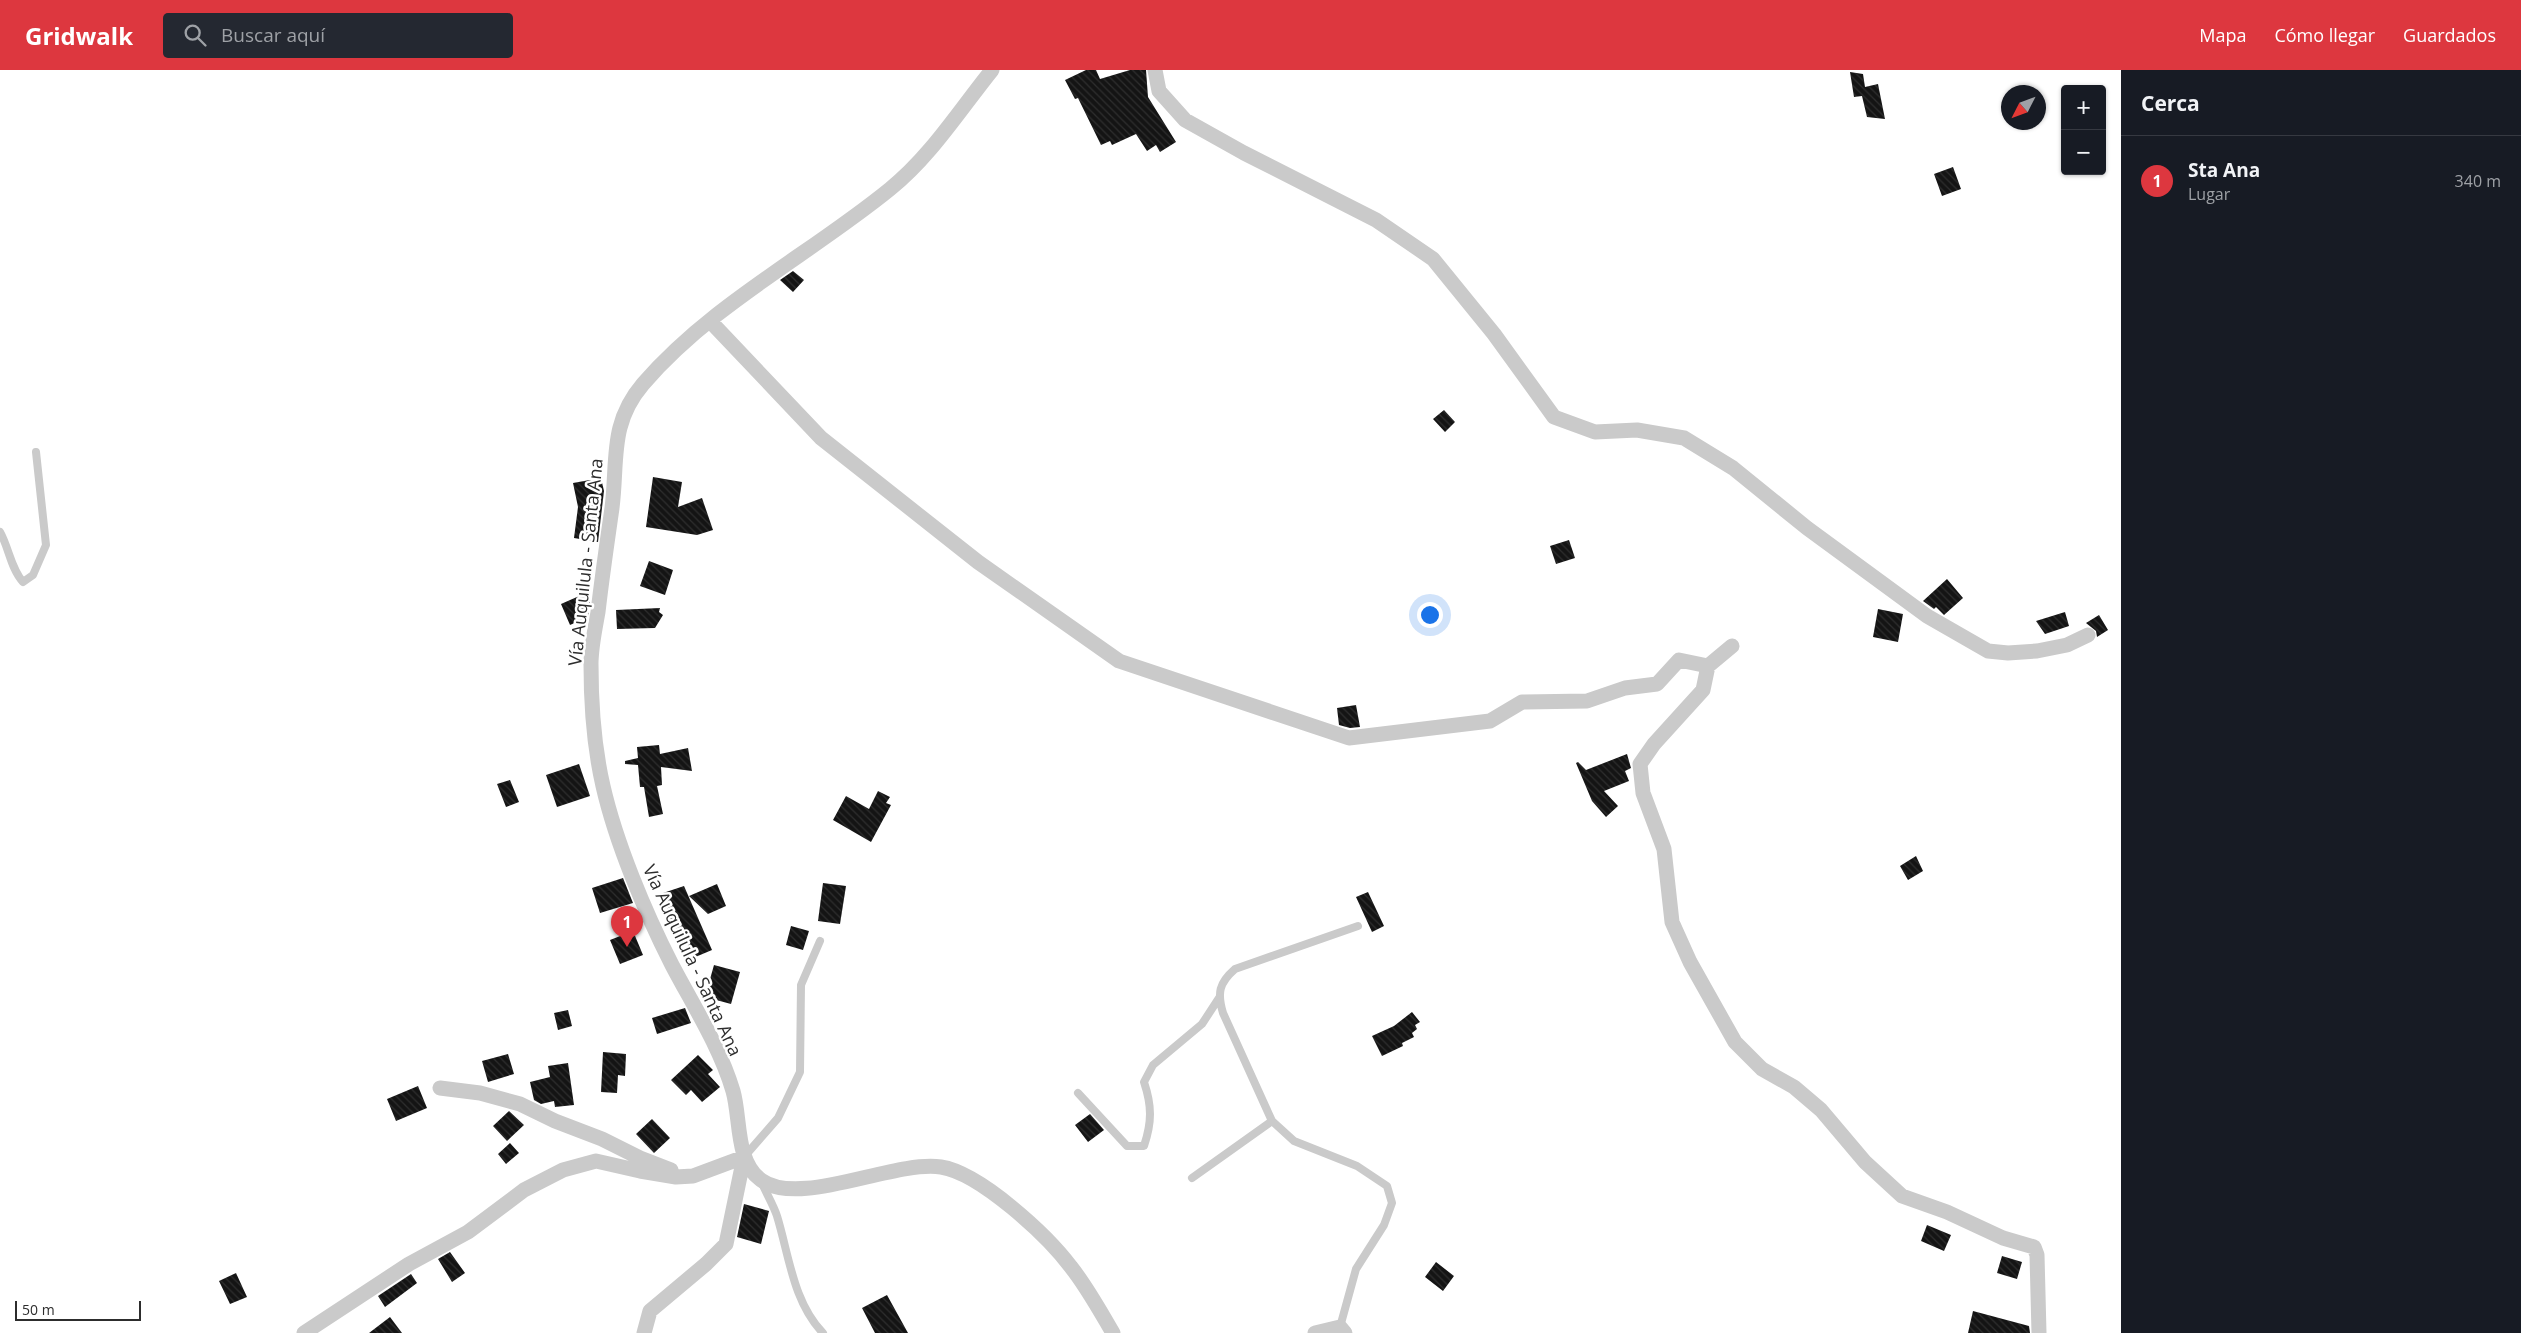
<!DOCTYPE html>
<html lang="es">
<meta charset="utf-8">
<style>
:root{--surface:#171b24;--page:#242831;--text:#f1f3f6;--muted:#9ea1a6;--line:#363941;--accent:#dd373f}
body{margin:0;font-family:"Open Sans",sans-serif;background:var(--page);color:var(--text)}
.controls{position:absolute;right:15px;top:15px;display:grid;overflow:hidden;border-radius:5px;box-shadow:0 1px 4px #0004}
.controls button{width:45px;height:45px;display:grid;place-items:center;padding:0;border:0;border-bottom:1px solid var(--line);background:var(--surface);color:var(--text);font:25px sans-serif}
.compass{position:absolute;left:2001px;top:15px;width:45px;height:45px;border-radius:50%;background:var(--surface);box-shadow:0 1px 4px #0004;rotate:228deg}
.scale{position:absolute;left:15px;bottom:12px;width:126px;box-sizing:border-box;padding-left:5px;border:2px solid #2d2d2d;border-top:0;font-size:14px;line-height:18px;white-space:nowrap;color:#2d2d2d;-webkit-text-stroke:4px #fff;paint-order:stroke}
.you{position:absolute;left:1429px;top:544px;width:18px;height:18px;margin:-12px;border:4px solid #fff;border-radius:50%;background:#1a73e8;box-shadow:0 0 0 8px #1a73e833}
.badge{display:grid;place-items:center;width:32px;height:32px;border-radius:50%;background:var(--accent);color:#fff;font-size:16px;font-weight:700}
.pin{position:absolute;translate:-50% -41px;filter:drop-shadow(0 1px 2px #0008)}
.pin::after{content:'';position:absolute;top:26px;width:18px;height:15px;background:inherit;clip-path:polygon(0 0,100% 0,50% 100%)}
.list{margin:0;padding:0;list-style:none}
h2{display:flex;justify-content:space-between;align-items:center;height:65px;margin:0;padding:0 20px;font-size:21px}
h2 small{font-size:16px;font-weight:400;color:var(--muted)}
.list li{display:grid;grid-template-columns:32px 1fr auto;gap:15px;align-items:center;box-sizing:border-box;height:90px;padding:0 20px;border-top:1px solid var(--line)}
.list b{display:block;font-size:19px;white-space:nowrap}
.list p{margin:0;font-size:16px;white-space:nowrap;color:var(--muted)}
.list em{font-size:16px;font-style:normal;color:var(--muted)}
.icon{flex:none;width:28px;height:28px;fill:none;stroke:currentColor;stroke-width:2;stroke-linecap:round;stroke-linejoin:round}
.map{position:relative;flex:none;width:2121px;height:1263px;overflow:hidden}
header{display:flex;align-items:center;gap:30px;box-sizing:border-box;height:70px;padding:0 25px;background:var(--accent);color:#fff}
header strong{font-size:24px}
nav{display:flex;gap:28px;margin-inline-start:auto;font-size:18px}
.search{width:350px;height:45px;background:var(--page);display:flex;align-items:center;gap:12px;box-sizing:border-box;padding:0 18px;border-radius:5px;color:var(--muted);font-size:19px}
main{display:flex}
aside{flex:1;background:var(--surface)}
.map>svg:first-child{display:block}
.building{fill:url(#building-back-hatch)}
.lines{fill:none;stroke-linecap:round;stroke-linejoin:round}
.service{stroke:#cacaca;stroke-width:8}
.minor{stroke:#cacaca;stroke-width:15}
.labels{text-anchor:middle;dominant-baseline:central;stroke-width:5;stroke-linejoin:round;paint-order:stroke}
.street-label{font-size:18px;fill:#2d2d2d;stroke:#fff}
</style>
<header>
<strong>Gridwalk</strong>
<div class="search"><svg class="icon" aria-label="search" viewBox="0 0 24 24"><circle cx="10" cy="10" r="6"/><path d="M15 15l6 6"/></svg>Buscar aquí</div>
<nav><a>Mapa</a><a>Cómo llegar</a><a>Guardados</a></nav>
</header>
<main>
<div class="map">
<svg width="2121" height="1263" viewBox="0 0 2121 1263">
<defs>
<pattern id="building-back-hatch" width="6" height="6" patternUnits="userSpaceOnUse" patternTransform="scale(1.25)"><rect width="6" height="6" fill="#141414"/><path d="M-1 5l2 2M0 0l6 6M5-1l2 2" fill="none" stroke="#2e2e2e"/></pattern>
</defs>
<rect width="100%" height="100%" fill="#fff"/>
<!-- building -->
<path class="building" d="M 1086,0 L 1096,0 L 1100,9 L 1130,0 L 1146,0 L 1148,27 L 1176,72 L 1160,82 L 1156,75 L 1147,81 L 1136,64 L 1112,75 L 1110,71 L 1101,75 L 1078,28 L 1075,29 L 1065,10 Z
M 1850,2 L 1863,4 L 1865,17 L 1878,14 L 1885,49 L 1867,47 L 1862,26 L 1854,27 Z
M 1953,97 L 1961,119 L 1942,126 L 1934,104 Z
M 793,201 L 804,210 L 793,222 L 780,210 Z
M 1444,340 L 1455,352 L 1445,362 L 1433,349 Z
M 653,407 L 682,412 L 678,437 L 702,428 L 713,460 L 697,465 L 646,457 Z
M 601,408 L 604,421 L 598,472 L 574,468 L 578,437 L 573,413 Z
M 1569,470 L 1575,488 L 1556,494 L 1550,476 Z
M 649,491 L 673,500 L 665,525 L 640,516 Z
M 1947,509 L 1963,528 L 1944,545 L 1936,537 L 1934,539 L 1923,531 Z
M 586,523 L 590,532 L 588,547 L 570,555 L 561,534 Z
M 660,538 L 659,542 L 663,545 L 655,558 L 617,559 L 616,540 Z
M 1878,539 L 1903,544 L 1898,572 L 1873,567 Z
M 2065,542 L 2069,556 L 2045,564 L 2036,551 Z
M 2099,545 L 2108,560 L 2097,567 L 2096,561 L 2086,553 Z
M 1356,635 L 1360,657 L 1350,658 L 1339,655 L 1337,638 Z
M 659,675 L 660,684 L 688,678 L 692,701 L 661,697 L 662,715 L 657,716 L 663,744 L 649,747 L 644,717 L 640,717 L 638,695 L 625,694 L 625,691 L 638,688 L 637,677 Z
M 1627,684 L 1631,698 L 1625,701 L 1629,711 L 1604,721 L 1618,736 L 1606,747 L 1592,731 L 1576,693 L 1578,692 L 1586,700 Z
M 579,694 L 590,726 L 557,737 L 546,705 Z
M 510,710 L 519,732 L 506,737 L 497,714 Z
M 878,721 L 890,727 L 886,733 L 891,735 L 871,772 L 833,750 L 846,726 L 869,739 Z
M 1916,786 L 1923,801 L 1908,810 L 1900,796 Z
M 623,808 L 633,833 L 600,843 L 592,818 Z
M 823,813 L 846,816 L 840,854 L 818,851 Z
M 717,814 L 726,836 L 708,844 L 689,826 Z
M 684,816 L 712,880 L 693,888 L 683,864 L 678,866 L 671,852 L 663,823 Z
M 1368,822 L 1384,856 L 1372,862 L 1356,827 Z
M 791,856 L 809,861 L 803,880 L 786,875 Z
M 633,861 L 643,885 L 620,894 L 610,870 Z
M 714,895 L 740,902 L 731,934 L 705,927 Z
M 685,938 L 691,953 L 657,964 L 652,948 Z
M 568,940 L 572,956 L 558,960 L 554,943 Z
M 1412,942 L 1420,952 L 1415,955 L 1417,959 L 1412,963 L 1414,967 L 1402,973 L 1403,976 L 1382,986 L 1372,966 L 1394,956 Z
M 603,982 L 626,984 L 625,1006 L 618,1005 L 617,1023 L 601,1022 Z
M 508,984 L 514,1004 L 488,1012 L 482,991 Z
M 698,985 L 713,1000 L 708,1004 L 720,1017 L 702,1032 L 691,1020 L 686,1025 L 671,1010 Z
M 568,993 L 574,1035 L 555,1037 L 554,1031 L 541,1034 L 534,1030 L 530,1012 L 550,1007 L 548,996 Z
M 418,1016 L 427,1038 L 396,1051 L 387,1029 Z
M 509,1041 L 524,1055 L 507,1071 L 493,1056 Z
M 1090,1044 L 1104,1060 L 1088,1072 L 1075,1055 Z
M 652,1049 L 670,1068 L 654,1083 L 636,1064 Z
M 510,1073 L 519,1083 L 506,1094 L 498,1084 Z
M 744,1134 L 769,1141 L 761,1174 L 737,1167 Z
M 1927,1155 L 1951,1165 L 1944,1181 L 1921,1171 Z
M 450,1182 L 465,1203 L 452,1212 L 438,1189 Z
M 2002,1186 L 2022,1192 L 2017,1209 L 1997,1203 Z
M 1436,1192 L 1454,1206 L 1443,1221 L 1425,1207 Z
M 236,1203 L 247,1227 L 230,1234 L 219,1211 Z
M 411,1204 L 417,1213 L 385,1237 L 378,1226 Z
M 887,1225 L 908,1263 L 875,1263 L 862,1238 Z
M 1973,1241 L 2029,1256 L 2030,1263 L 1968,1263 Z
M 390,1247 L 402,1263 L 369,1263 Z"/>
<g class="lines">
<!-- service -->
<path class="service" d="M 0,462 C 9,478 11,499 23,512 L 33,505 L 46,475 L 36,382
M 1078,1023 L 1127,1076 L 1144,1076 C 1152,1052 1152,1036 1144,1012 L 1153,995 L 1202,954 L 1219,928
M 744,1087 L 778,1048 L 800,1002 L 801,915 L 820,871
M 1192,1108 L 1272,1051
M 761,1111 C 766,1123 773,1134 777,1146 C 789,1185 793,1232 823,1263
M 1340,1257 L 1356,1199 L 1384,1155 L 1392,1133 L 1387,1116 L 1357,1096 L 1294,1071 L 1272,1051 L 1223,943 C 1217,923 1219,913 1235,899 L 1358,856"/>
<!-- minor -->
<path class="minor" d="M 992,0 C 959,41 930,87 890,119 C 809,185 712,234 643,314 C 609,354 618,390 612,438 C 607,473 602,507 598,542 C 595,559 591,577 591,594 C 591,634 594,677 603,716 C 616,773 645,842 672,895 C 693,935 720,977 733,1021 C 741,1049 735,1091 761,1110 C 800,1138 893,1090 941,1097 C 980,1103 1047,1165 1071,1197 C 1087,1217 1100,1241 1113,1263
M 1155,0 L 1159,21 L 1185,50 L 1244,83 L 1376,150 L 1433,189 L 1494,264 L 1554,347 L 1595,362 L 1637,360 L 1684,368 L 1733,398 L 1807,458 L 1927,546 L 1988,581 L 2008,583 L 2037,581 L 2067,575 L 2088,565
M 710,251 L 821,368 L 978,492 L 1119,591 L 1349,668 L 1490,651 L 1522,632 L 1587,631 L 1625,618 L 1657,614 L 1679,590 L 1708,596
M 1732,576 L 1708,596 L 1703,620 L 1654,674 L 1640,694 L 1643,723 L 1664,779 L 1672,852 L 1690,892 L 1735,972 L 1762,999 L 1794,1017 L 1821,1040 L 1865,1092 L 1902,1126 L 1947,1142 L 2003,1168 L 2034,1177 L 2037,1185 L 2039,1263
M 440,1018 L 480,1023 L 520,1034 L 555,1051 L 602,1069 L 640,1088 L 671,1100
M 304,1263 L 409,1194 L 468,1162 L 524,1120 L 563,1100 L 596,1091 L 640,1101 L 676,1107 L 693,1106 L 744,1087
M 644,1263 L 650,1241 L 706,1194 L 726,1174 L 744,1087
M 1315,1263 L 1340,1257 L 1345,1263"/>
</g>
<g class="labels">
<!-- street labels -->
<g class="street-label">
<text transform="translate(585 492) rotate(-84)">Vía Auquilula - Santa Ana</text>
<text transform="translate(693 890) rotate(65)">Vía Auquilula - Santa Ana</text>
</g>
</g>
</svg>
<div class="controls">
<button>+</button>
<button>−</button>
</div>
<svg class="compass" viewBox="-18 -18 36 36"><path d="M0-13l5 13h-10z" fill="#e53935"/><path d="M0 13l5-13h-10z" fill="#9ea1a6"/></svg>
<div class="scale">50 m</div>
<div class="you"></div>
<div class="pin badge" style="left:627px;top:877px">1</div>
</div>
<aside>
<h2>Cerca<small></small></h2>
<ul class="list">
<li><span class="badge">1</span><div><b>Sta Ana</b><p>Lugar</p></div><em>340 m</em></li>
</ul>
</aside>
</main>
